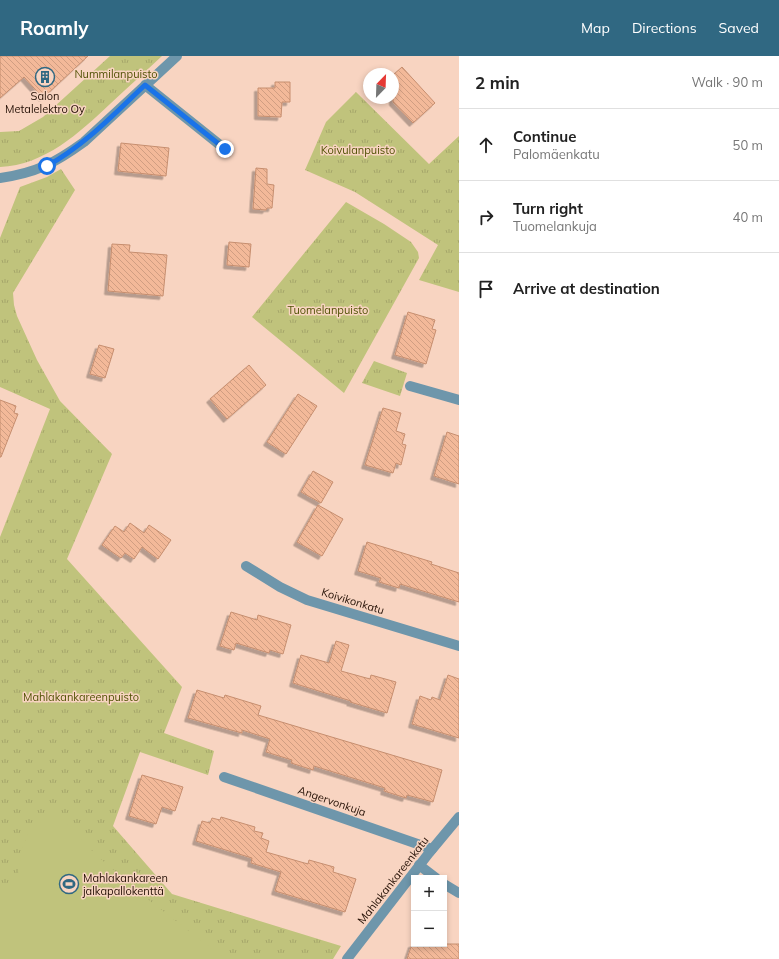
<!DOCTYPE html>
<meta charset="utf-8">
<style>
:root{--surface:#fff;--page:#f6f6f6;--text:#222;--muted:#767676;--line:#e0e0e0;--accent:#306882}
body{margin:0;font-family:Mulish,sans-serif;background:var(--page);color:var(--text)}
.controls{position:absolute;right:12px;bottom:12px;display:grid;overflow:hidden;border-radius:0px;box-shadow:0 2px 6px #0003}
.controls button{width:36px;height:36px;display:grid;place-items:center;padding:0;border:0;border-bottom:1px solid var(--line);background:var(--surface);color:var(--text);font:20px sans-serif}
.compass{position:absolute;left:363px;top:12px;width:36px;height:36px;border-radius:50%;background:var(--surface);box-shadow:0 2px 6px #0003;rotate:23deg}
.stop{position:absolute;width:12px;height:12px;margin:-9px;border:3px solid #1a73e8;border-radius:50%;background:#fff}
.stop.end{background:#1a73e8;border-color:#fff;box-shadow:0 1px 4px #0008}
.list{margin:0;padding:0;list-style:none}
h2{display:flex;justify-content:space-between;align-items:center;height:52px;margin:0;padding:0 16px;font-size:17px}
h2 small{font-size:13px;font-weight:400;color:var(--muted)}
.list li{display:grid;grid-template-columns:26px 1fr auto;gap:12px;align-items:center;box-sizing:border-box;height:72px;padding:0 16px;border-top:1px solid var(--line)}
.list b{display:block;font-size:15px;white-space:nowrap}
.list p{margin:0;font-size:13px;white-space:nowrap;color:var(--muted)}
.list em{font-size:13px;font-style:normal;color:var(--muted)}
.icon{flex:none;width:22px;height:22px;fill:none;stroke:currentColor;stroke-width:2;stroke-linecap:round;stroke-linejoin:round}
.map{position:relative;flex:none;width:459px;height:903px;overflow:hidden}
header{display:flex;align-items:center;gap:24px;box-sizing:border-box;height:56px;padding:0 20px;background:var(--accent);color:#fff}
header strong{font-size:19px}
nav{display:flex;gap:22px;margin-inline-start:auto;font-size:14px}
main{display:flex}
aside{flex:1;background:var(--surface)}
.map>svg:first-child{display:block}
.grass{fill:url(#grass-tufts)}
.pitch{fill:#c0c37c}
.building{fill:url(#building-back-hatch);stroke:#c68e6f;filter:url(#shadow)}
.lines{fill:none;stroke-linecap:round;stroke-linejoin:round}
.minor{stroke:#6e96ab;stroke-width:10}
.tertiary{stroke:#6e96ab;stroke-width:10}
.route{stroke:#1a73e8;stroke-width:5}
.labels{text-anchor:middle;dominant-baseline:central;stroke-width:3;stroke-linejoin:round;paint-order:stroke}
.park-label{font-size:11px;fill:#515205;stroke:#f8d4c1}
.poi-label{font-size:11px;fill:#241005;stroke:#f8d4c1}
.street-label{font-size:11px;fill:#241005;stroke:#f8d4c1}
</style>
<header>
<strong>Roamly</strong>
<nav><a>Map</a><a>Directions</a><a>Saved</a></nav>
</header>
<main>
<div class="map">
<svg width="459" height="903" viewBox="0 0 459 903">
<defs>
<pattern id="grass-tufts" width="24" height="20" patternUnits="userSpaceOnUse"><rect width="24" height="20" fill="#c0c37c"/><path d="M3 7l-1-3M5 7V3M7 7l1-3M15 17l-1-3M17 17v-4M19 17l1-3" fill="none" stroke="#a5a66a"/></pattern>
<pattern id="building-back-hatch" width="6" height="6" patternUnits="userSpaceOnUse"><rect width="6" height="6" fill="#f3b999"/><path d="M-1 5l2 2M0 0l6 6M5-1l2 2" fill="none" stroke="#d09e82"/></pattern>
<filter id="shadow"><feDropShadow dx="-3.5" dy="3.5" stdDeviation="0" flood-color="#0004"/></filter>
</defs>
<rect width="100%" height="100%" fill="#f8d4c1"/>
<!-- grass -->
<path class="grass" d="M 110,0 L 162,0 C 145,16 127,32 110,48 C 79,77 45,109 0,111 L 0,76 L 19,75 L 43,61 Z
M 356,36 L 429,108 L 459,80 L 459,236 L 419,224 L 438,189 L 355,136 L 305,114 L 326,66 Z
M 61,113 L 75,134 L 13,237 L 14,249 L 17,260 L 37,304 L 60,345 L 112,398 L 67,503 L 182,631 L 164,677 L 214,695 L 208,719 L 140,696 L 113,770 L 172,838 L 341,890 L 333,903 L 0,903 L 0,481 L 50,353 L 0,331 L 0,182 L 20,131 L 47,121 Z
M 346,146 L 384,168 L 411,186 L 418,196 L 419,202 L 344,337 L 252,261 Z
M 374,305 L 407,317 L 400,340 L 362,327 Z"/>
<!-- pitch -->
<path class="pitch" d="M 54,754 L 95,798 L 145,841 L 225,903 L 0,903 L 0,838 L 18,818 L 22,792 L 28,778 Z"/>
<!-- building -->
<path class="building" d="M 0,0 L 88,0 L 43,42 L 24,21 L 0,42 Z
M 402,11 L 435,47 L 413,67 L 393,46 L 393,19 Z
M 275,26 L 290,26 L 290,46 L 282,46 L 281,61 L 258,60 L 258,32 L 275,32 Z
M 121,87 L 169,92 L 166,120 L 118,115 Z
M 256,112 L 267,113 L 267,128 L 274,129 L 272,152 L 267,152 L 266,154 L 253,153 Z
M 229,186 L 251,188 L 249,211 L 227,209 Z
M 112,188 L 130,189 L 129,196 L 167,199 L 163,240 L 108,235 Z
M 408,256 L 435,264 L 432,273 L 436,274 L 426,308 L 395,299 Z
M 99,289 L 114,293 L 105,322 L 90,318 Z
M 249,309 L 266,329 L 227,363 L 210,343 Z
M 298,338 L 317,350 L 286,398 L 267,386 Z
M 0,344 L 16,350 L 14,357 L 18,358 L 1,401 L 0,401 Z
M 383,352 L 401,357 L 396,375 L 405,378 L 402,388 L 406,389 L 401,409 L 396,407 L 393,417 L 365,409 Z
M 447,376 L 459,380 L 459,428 L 434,420 Z
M 313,415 L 333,426 L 321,447 L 301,436 Z
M 318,449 L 343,463 L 322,500 L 297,486 Z
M 130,467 L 144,477 L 149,469 L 171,484 L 158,503 L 142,491 L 134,503 L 125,497 L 121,502 L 102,489 L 115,470 L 124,476 Z
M 367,486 L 432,506 L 431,508 L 459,517 L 459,546 L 400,528 L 399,532 L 379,526 L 381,522 L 358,515 Z
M 231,556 L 257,564 L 258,559 L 291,569 L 283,598 L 270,594 L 269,597 L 236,587 L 234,594 L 220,590 Z
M 336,585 L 349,589 L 341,615 L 370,623 L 371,619 L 396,626 L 387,657 L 350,646 L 351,645 L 293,627 L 301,599 L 329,607 Z
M 448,619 L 459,623 L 459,682 L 412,668 L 420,640 L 431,644 L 432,641 L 440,644 Z
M 197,634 L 224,642 L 225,639 L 261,650 L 258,659 L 442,714 L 433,746 L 407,739 L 406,742 L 384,735 L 385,732 L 314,710 L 313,714 L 291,707 L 292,704 L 266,696 L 270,683 L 242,674 L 242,677 L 188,662 Z
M 142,719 L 183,731 L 175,755 L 162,751 L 156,768 L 129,760 Z
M 221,761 L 255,771 L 254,775 L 263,777 L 261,782 L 269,785 L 266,796 L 308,808 L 309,804 L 334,811 L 333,816 L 356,823 L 345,856 L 275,835 L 281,816 L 251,807 L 252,802 L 196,785 L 202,765 L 210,767 L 212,762 L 220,764 Z
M 412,888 L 459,888 L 459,903 L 407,903 Z"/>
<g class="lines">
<!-- minor -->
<path class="minor" d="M 145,29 L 225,93
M 0,122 C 36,117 55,107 84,86 L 177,0
M 410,330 L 459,344
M 246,510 L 280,531 L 307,544 L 459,590
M 224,721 L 432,793
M 419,809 L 436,822
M 444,828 L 459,837"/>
<!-- tertiary -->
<path class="tertiary" d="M 347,903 L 429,797 L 459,761"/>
</g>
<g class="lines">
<!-- route -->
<path class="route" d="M 47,110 C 85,89 114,58 145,29 L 225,93"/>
</g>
<!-- icons -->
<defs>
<g id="building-ring" transform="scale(1)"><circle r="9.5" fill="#f8d4c1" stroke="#306882" stroke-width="1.5"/><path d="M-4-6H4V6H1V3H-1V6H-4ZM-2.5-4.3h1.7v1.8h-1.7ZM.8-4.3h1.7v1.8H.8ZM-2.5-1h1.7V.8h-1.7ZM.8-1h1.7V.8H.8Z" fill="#306882"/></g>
<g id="stadium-ring" transform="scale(1)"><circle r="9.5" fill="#f8d4c1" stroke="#306882" stroke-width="1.5"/><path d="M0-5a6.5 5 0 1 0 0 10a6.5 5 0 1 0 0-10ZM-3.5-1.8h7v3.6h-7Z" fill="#306882"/></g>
</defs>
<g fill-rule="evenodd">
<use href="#building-ring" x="45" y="21"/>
<use href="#stadium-ring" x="69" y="828"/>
</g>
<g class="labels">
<!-- park labels -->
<g class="park-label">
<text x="116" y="18">Nummilanpuisto</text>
<text x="358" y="94">Koivulanpuisto</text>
<text x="328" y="254">Tuomelanpuisto</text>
<text x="81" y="641">Mahlakankareenpuisto</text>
</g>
<!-- poi labels -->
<g class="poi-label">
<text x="45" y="40">Salon<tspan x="45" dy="13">Metalelektro Oy</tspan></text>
<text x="83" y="822" text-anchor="start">Mahlakankareen<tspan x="83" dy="13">jalkapallokenttä</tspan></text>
</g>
<!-- street labels -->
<g class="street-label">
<text transform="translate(353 545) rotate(17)">Koivikonkatu</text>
<text transform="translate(332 745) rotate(19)">Angervonkuja</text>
<text transform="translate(393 824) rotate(-52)">Mahlakankareenkatu</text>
</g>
</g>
</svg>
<div class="controls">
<button>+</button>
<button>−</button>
</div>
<svg class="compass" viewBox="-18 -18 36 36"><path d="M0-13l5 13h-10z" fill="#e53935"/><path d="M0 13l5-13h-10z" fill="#767676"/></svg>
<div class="stop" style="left:47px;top:110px"></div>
<div class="stop end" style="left:225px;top:93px"></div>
</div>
<aside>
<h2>2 min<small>Walk · 90 m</small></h2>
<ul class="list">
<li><svg class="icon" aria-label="ahead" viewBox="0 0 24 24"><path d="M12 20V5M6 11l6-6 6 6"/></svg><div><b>Continue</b><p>Palomäenkatu</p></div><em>50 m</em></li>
<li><svg class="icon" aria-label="right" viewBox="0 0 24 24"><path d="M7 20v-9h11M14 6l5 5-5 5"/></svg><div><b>Turn right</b><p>Tuomelankuja</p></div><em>40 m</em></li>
<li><svg class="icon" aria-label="arrive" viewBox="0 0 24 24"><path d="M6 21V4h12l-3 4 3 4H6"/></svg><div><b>Arrive at destination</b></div></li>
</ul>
</aside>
</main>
